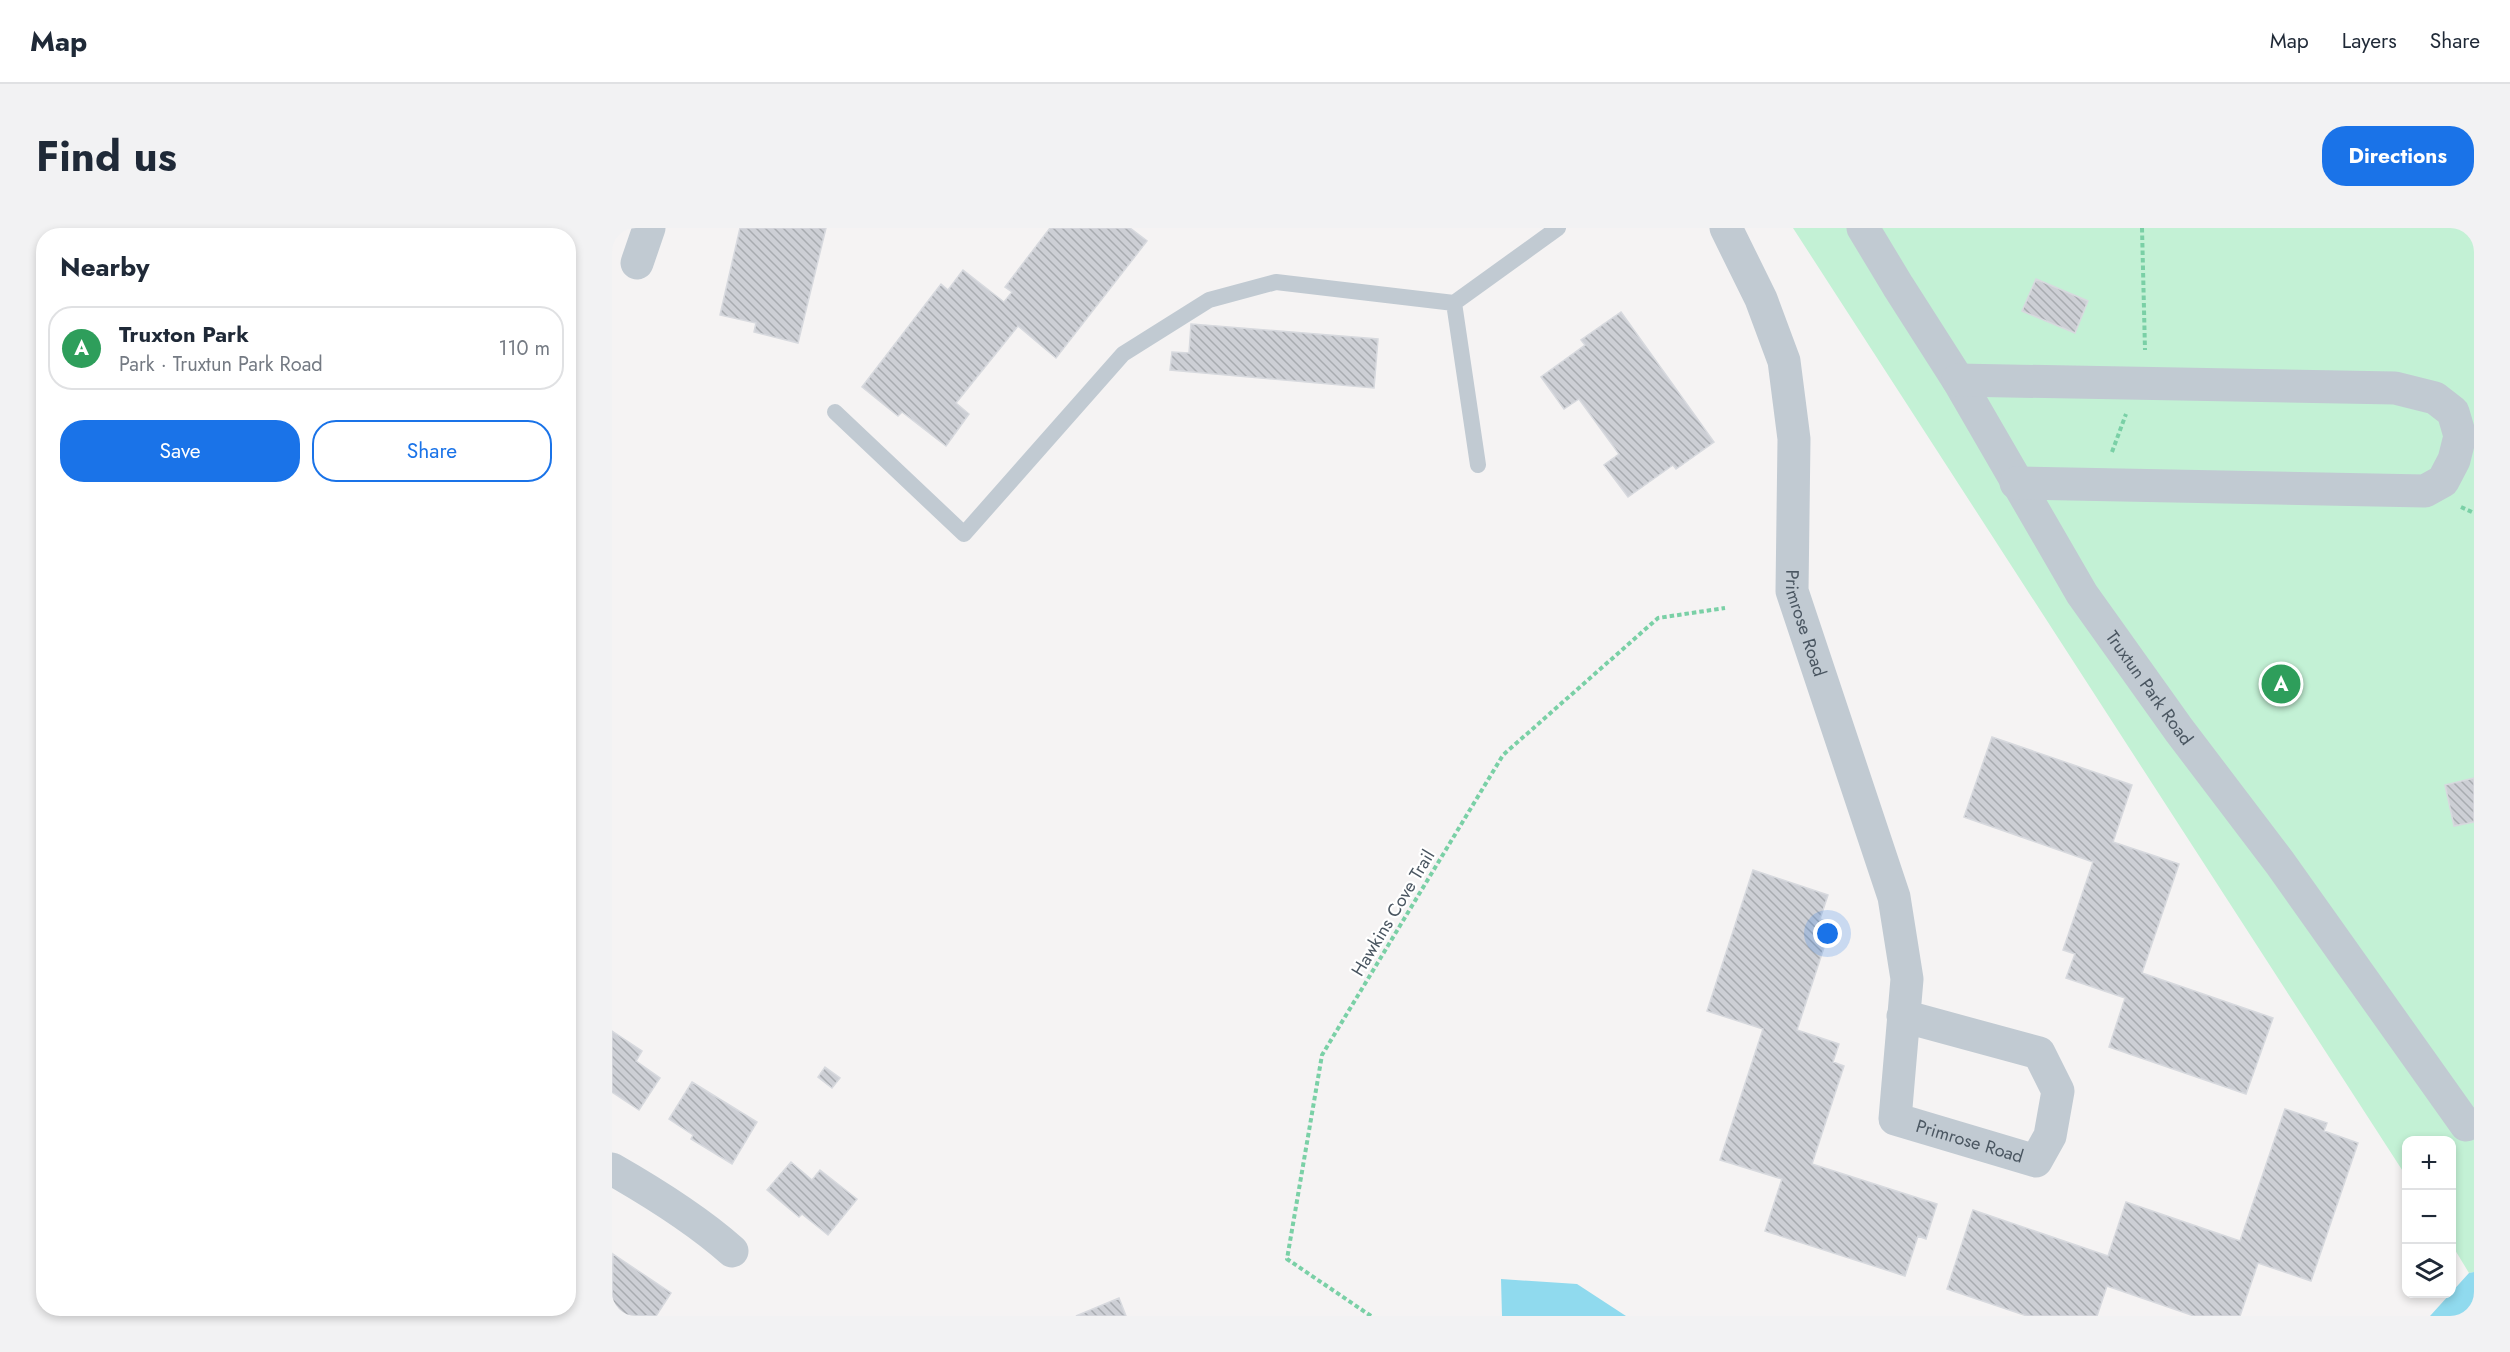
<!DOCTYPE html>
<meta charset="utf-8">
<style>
:root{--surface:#fff;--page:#f2f2f3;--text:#1f2937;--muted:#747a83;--line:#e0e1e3;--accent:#1a73e8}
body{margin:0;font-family:Jost,sans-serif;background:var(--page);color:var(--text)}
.controls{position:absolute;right:18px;bottom:18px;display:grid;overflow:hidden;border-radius:12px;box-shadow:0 3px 9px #0003}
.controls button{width:54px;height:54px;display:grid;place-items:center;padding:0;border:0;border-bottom:2px solid var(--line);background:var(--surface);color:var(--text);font:30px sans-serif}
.you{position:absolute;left:1216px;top:706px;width:21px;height:21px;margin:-15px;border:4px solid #fff;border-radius:50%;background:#1a73e8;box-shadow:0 0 0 9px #1a73e833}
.badge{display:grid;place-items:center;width:39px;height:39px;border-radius:50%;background:var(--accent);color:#fff;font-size:20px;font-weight:700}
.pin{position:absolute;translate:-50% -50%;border:3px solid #fff;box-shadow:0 2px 6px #0006}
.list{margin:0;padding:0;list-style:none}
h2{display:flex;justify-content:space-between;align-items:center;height:78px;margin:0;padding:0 24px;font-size:26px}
h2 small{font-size:20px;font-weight:400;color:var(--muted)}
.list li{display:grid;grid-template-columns:39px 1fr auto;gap:18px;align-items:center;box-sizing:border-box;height:84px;margin:0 12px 12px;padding:0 12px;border:2px solid var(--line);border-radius:24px}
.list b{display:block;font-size:22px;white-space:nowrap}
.list p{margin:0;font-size:20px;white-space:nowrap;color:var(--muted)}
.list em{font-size:20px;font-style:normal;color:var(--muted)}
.actions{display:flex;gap:12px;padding:18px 24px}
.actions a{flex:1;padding:14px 0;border:2px solid var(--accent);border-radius:24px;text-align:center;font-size:21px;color:var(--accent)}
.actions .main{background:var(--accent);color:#fff}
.icon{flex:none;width:33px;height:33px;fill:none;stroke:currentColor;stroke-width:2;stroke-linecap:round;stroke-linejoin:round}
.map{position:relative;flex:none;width:1862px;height:1088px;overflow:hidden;border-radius:24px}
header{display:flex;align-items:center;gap:36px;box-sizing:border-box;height:84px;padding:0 30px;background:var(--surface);border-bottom:2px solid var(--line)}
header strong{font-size:28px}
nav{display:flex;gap:33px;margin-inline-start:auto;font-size:21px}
.intro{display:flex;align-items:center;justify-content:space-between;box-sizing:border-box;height:144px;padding:0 36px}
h1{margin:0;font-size:42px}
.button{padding:15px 27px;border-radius:24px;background:var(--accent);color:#fff;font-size:21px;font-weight:700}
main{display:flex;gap:36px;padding:0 36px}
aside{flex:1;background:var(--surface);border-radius:24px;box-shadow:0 3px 9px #0003}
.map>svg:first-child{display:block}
.park{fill:#c3f1d5}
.water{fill:#90daee}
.building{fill:url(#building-back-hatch);stroke:#d7d9de;stroke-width:1.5}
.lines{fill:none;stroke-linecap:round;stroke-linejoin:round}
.path{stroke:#7ad0a6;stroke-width:4;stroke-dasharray:4.5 3;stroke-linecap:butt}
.service{stroke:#c1cad2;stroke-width:16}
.minor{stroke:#c1cad2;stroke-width:33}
.labels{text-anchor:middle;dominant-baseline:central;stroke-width:4.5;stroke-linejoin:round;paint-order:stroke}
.street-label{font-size:18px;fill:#4a5661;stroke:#fff}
</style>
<header>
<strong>Map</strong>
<nav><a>Map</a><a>Layers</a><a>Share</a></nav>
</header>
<div class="intro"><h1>Find us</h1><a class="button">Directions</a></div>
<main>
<aside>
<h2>Nearby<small></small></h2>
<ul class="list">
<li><span class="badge" style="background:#2e9e5b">A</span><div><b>Truxton Park</b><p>Park · Truxtun Park Road</p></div><em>110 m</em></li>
</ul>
<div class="actions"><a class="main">Save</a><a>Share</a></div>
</aside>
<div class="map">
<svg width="1862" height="1088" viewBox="0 0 1862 1088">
<defs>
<pattern id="building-back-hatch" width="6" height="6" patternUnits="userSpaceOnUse" patternTransform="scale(1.5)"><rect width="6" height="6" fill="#cdcfd5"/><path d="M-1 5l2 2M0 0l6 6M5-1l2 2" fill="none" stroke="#a8abb0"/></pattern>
</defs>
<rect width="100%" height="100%" fill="#f5f3f3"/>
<!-- park -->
<path class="park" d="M 1181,0 L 1862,0 L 1862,1044 L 1857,1045 L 1840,1017 L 1840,912 L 1794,912 L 1794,948 Z"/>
<!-- water -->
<path class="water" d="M 1862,1044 L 1862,1088 L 1818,1088 L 1857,1045 Z
M 889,1051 L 965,1056 L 1014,1088 L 890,1088 Z"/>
<!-- building -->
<path class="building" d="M 128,0 L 214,0 L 186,115 L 142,104 L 144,95 L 108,87 Z
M 438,0 L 518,0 L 535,13 L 444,130 L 406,98 L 344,175 L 357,186 L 334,218 L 290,184 L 286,188 L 250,159 L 329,56 L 336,62 L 351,42 L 392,74 L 400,64 L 393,59 Z
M 1424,51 L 1476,73 L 1463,105 L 1410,83 Z
M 1009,84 L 1102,214 L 1064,241 L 1061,237 L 1016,269 L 992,237 L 1007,226 L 967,171 L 952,181 L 929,149 L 973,117 L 969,112 Z
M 579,96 L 766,111 L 762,160 L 558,142 L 560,124 L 577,125 Z
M 1380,509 L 1520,557 L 1501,614 L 1567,636 L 1530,745 L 1661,790 L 1634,866 L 1497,819 L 1513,770 L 1454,750 L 1463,726 L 1451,722 L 1481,634 L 1352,589 Z
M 1862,550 L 1862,594 L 1842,598 L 1833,557 Z
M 1141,642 L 1216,667 L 1208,691 L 1220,695 L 1185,802 L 1227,816 L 1221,834 L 1232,838 L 1200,936 L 1325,976 L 1314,1011 L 1306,1008 L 1293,1048 L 1153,1003 L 1170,951 L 1108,932 L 1151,801 L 1095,783 Z
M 0,803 L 30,823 L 24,833 L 48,850 L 27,882 L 0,864 Z
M 213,839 L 228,850 L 220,860 L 206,849 Z
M 80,854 L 145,894 L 120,936 L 79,911 L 81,907 L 57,891 Z
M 1673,881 L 1715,895 L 1712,903 L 1746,915 L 1699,1053 L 1646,1035 L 1628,1088 L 1582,1088 L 1495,1058 L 1485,1088 L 1415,1088 L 1335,1061 L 1361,982 L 1496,1028 L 1514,974 L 1628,1013 Z
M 179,934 L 200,952 L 208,942 L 245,971 L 216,1007 L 190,986 L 187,989 L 155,962 Z
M 1,1026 L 59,1065 L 44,1088 L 2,1087 L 4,1084 L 0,1082 Z
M 507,1070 L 514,1088 L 464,1088 Z"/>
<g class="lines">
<!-- path -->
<path class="path" d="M 1530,0 L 1533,122
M 1500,224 L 1514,186
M 1849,279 L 1862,285
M 759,1088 L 675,1031 L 710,827 L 891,527 L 1046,390 L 1113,380"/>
<!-- service -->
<path class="service" d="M 842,75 L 866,237
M 223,184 L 352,306 L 511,126 L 597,72 L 664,54 L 842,75 L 946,0"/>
<!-- minor -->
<g class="minor">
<path id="s1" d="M 1114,0 L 1149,71 L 1172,133 L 1182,211 L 1180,363 L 1282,669 L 1295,751 L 1283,891 L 1424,933 L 1438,908 L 1446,863 L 1427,825 L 1291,788"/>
<path id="s2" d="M 1251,0 L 1286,58 L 1346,152 L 1470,366 L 1567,502 L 1668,635 L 1854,897"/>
<path d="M 25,35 L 37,0"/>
<path d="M 1346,152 L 1783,160 L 1823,170 L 1841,184 L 1848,208 L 1842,232 L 1831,253 L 1813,263 L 1404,255"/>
<path d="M 0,941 C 42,965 84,991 120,1023"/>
</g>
</g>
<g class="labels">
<!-- street labels -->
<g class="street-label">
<text stroke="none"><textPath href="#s1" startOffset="410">Primrose Road</textPath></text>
<text stroke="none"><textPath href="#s2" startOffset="542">Truxtun Park Road</textPath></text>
<text transform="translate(781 685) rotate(-59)">Hawkins Cove Trail</text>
<text stroke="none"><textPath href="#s1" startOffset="1000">Primrose Road</textPath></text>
</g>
</g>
</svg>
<div class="controls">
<button>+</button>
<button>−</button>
<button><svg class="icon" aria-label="layers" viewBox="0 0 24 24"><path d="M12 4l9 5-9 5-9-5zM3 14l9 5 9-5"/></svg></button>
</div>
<div class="you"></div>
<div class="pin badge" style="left:1669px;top:456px;background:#2e9e5b">A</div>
</div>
</main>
